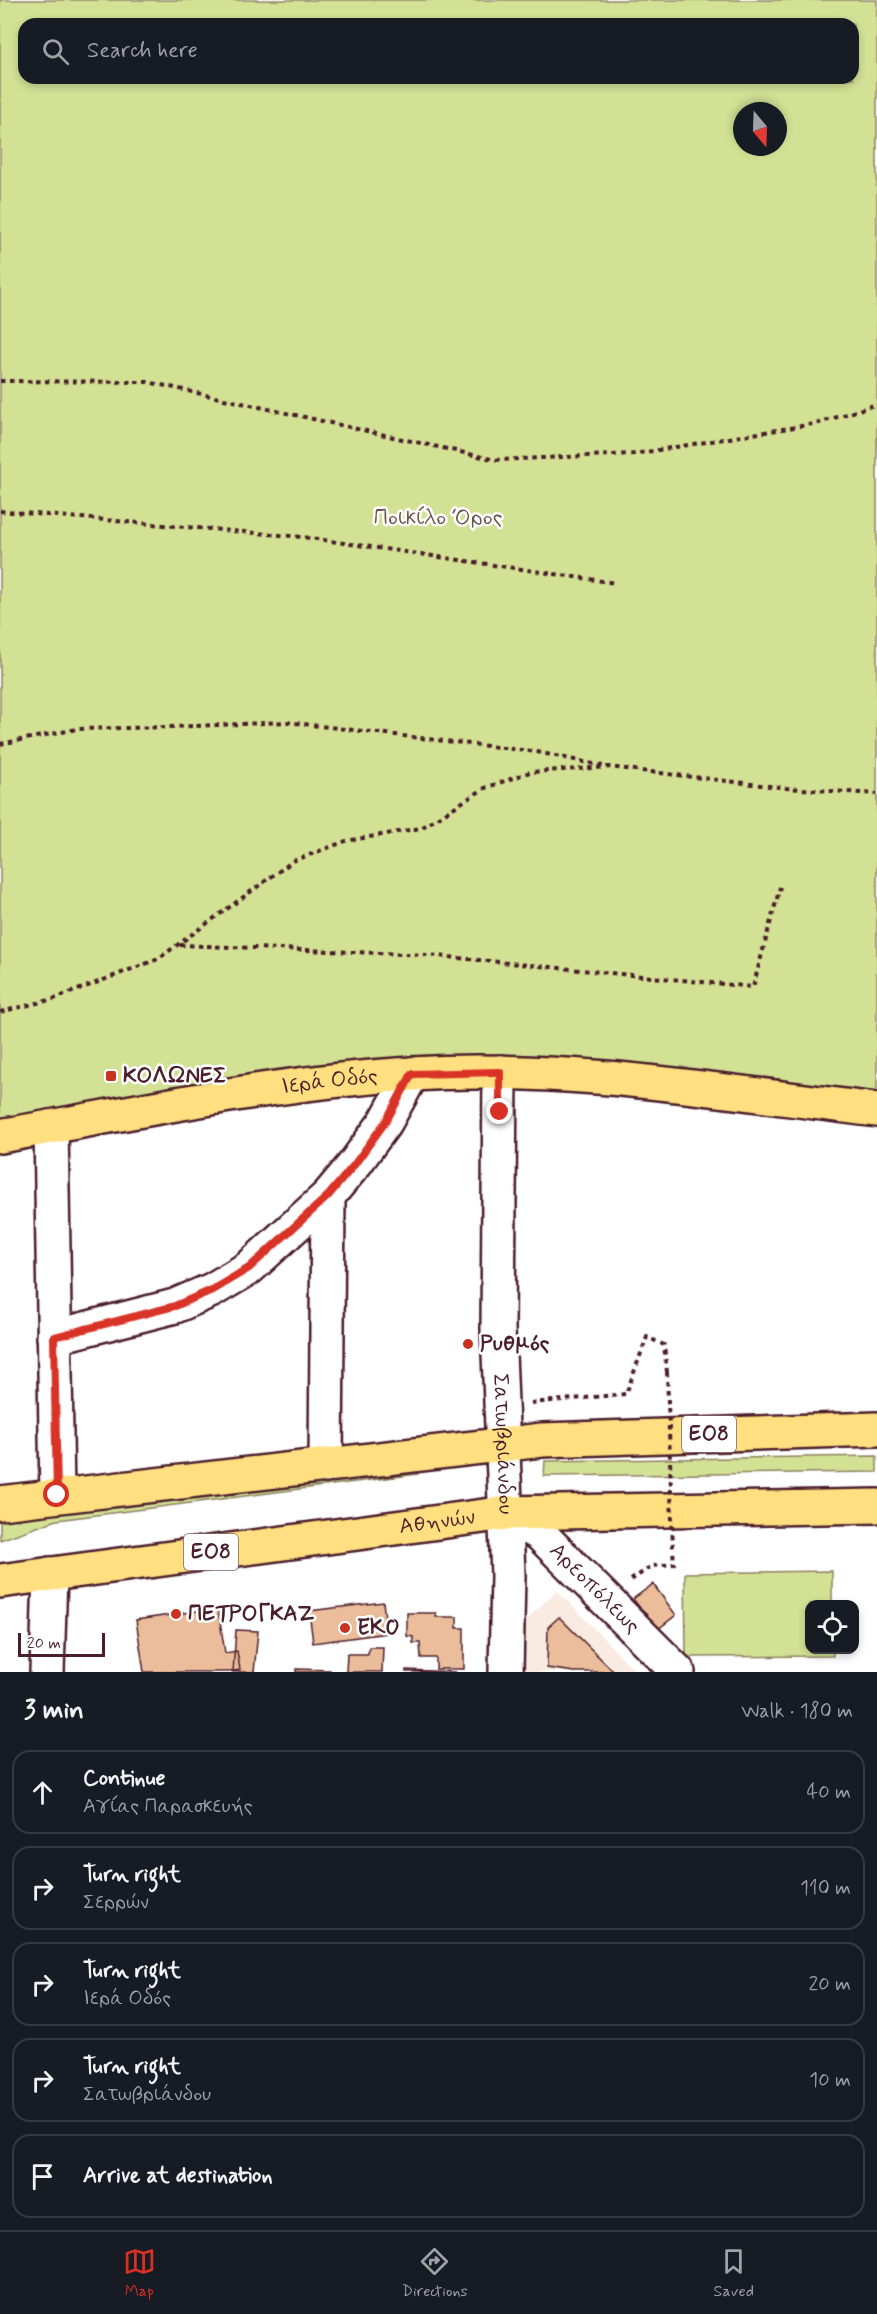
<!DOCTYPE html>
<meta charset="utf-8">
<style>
:root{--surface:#171b24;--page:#242831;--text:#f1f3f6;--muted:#9ea1a6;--line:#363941;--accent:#d93025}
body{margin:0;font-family:Mynerve,sans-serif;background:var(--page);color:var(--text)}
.controls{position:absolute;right:18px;bottom:18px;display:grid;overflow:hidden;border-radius:12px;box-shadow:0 3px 9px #0003}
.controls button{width:54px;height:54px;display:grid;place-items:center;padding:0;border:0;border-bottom:2px solid var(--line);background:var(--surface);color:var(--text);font:30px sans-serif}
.compass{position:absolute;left:733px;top:102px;width:54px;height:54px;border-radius:50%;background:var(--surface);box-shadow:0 3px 9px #0003;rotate:161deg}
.scale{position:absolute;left:18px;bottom:15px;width:87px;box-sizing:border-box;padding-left:6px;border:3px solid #4a1f2b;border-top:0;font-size:16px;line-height:21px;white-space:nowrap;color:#4a1f2b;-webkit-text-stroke:4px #fff;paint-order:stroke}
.stop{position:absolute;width:18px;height:18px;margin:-14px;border:4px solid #d93025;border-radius:50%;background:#fff}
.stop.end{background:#d93025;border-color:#fff;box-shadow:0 2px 6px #0008}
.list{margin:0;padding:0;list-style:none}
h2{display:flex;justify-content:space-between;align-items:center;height:78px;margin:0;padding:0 24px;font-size:26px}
h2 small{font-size:20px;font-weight:400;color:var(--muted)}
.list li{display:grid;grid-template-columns:39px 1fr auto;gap:18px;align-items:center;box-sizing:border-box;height:84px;margin:0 12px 12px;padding:0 12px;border:2px solid var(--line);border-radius:18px}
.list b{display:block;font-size:22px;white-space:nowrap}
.list p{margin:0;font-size:20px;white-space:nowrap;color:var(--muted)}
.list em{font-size:20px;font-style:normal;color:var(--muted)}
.icon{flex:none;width:33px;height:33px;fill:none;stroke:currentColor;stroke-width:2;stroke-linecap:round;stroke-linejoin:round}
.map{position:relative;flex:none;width:877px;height:1672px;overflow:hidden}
.search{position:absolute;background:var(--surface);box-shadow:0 3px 9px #0003;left:18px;right:18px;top:18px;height:66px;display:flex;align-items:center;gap:15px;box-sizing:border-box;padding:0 21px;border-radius:18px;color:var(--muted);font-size:22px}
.sheet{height:558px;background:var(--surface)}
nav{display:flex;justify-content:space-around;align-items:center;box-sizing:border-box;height:84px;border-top:2px solid var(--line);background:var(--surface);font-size:16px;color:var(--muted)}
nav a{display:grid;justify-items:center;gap:3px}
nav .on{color:var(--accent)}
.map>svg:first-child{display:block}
.built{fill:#f9ebe1}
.green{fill:#d3e195;stroke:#8e8060;stroke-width:1.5;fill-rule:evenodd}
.building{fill:#ebbd9b;stroke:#4a1f2b;stroke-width:1.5}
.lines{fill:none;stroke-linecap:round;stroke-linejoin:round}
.minor-casing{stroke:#4a1f2b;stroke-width:38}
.major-casing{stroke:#4a1f2b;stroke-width:38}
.highway-casing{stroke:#4a1f2b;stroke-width:38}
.path{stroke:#4a1f2b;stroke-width:4;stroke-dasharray:4.5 4.5;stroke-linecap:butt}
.minor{stroke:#fff;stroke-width:33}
.major{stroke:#ffdf80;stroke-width:33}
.highway{stroke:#ffdf80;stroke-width:33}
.path-bridge{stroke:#4a1f2b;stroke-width:4;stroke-dasharray:4.5 4.5;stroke-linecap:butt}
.route{stroke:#d93025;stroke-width:8}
.poi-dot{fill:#c8321e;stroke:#fff;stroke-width:2}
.labels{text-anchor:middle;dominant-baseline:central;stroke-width:5;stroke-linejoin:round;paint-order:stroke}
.shield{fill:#fff;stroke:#80626b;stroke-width:1.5}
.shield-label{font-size:21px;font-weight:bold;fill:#4a1f2b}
.park-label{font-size:22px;fill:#6c5046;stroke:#fff}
.poi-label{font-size:22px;font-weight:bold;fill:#4a1f2b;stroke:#fff;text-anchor:start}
.street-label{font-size:22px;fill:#4a1f2b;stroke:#fff}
</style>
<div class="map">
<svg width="877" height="1672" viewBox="0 0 877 1672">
<rect width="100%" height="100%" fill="#fff"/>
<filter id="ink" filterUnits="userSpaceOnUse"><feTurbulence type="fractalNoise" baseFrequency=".0167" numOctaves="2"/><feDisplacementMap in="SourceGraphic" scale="12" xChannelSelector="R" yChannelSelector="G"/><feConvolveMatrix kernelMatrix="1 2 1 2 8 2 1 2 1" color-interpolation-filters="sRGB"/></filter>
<g filter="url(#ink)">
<!-- built -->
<path class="built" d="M 557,1590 L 636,1672 L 523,1672 L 516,1630 Z"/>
<!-- green -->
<path class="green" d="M 0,0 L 877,0 L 877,1110 L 500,1072 L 0,1136 ZM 24,24 L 853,24 L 853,78 L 24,78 ZM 742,111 L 778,111 L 778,147 L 742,147 Z
M 877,1456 L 877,1472 L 544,1476 L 545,1461 Z
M 417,1463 L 418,1474 L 57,1520 L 0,1540 L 0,1518 Z
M 832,1571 L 832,1604 L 810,1604 L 810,1650 L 833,1650 L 833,1656 L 686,1657 L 685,1573 Z"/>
<!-- building -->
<path class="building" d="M 653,1584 L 676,1615 L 657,1630 L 633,1599 Z
M 383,1602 L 387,1633 L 313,1643 L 309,1611 Z
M 218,1608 L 225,1653 L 237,1651 L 240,1670 L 228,1672 L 144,1672 L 136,1620 Z
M 407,1613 L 436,1613 L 436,1617 L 457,1617 L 457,1628 L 464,1628 L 464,1669 L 436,1669 L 436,1658 L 421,1658 L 420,1643 L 413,1643 L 413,1637 L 407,1636 Z
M 559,1617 L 614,1672 L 574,1672 L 547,1668 L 548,1627 Z
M 236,1630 L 258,1631 L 254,1672 L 233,1672 Z
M 369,1647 L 383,1647 L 382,1672 L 346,1672 L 347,1654 L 368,1654 Z
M 296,1669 L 330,1670 L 330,1672 L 296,1672 Z
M 406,1670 L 456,1672 L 406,1672 Z"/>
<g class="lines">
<!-- minor casing -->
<g class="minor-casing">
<g id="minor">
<path id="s1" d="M 500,1072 L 498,1329 L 508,1575 L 506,1672"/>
<path d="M 51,1127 L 57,1495"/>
<path d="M 54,1337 L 175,1306 L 212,1290 L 249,1268 L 328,1196 L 354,1165 L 386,1121 L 412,1074"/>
<path d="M 326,1466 L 328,1196"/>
<path id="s2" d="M 506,1513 L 541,1535 L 678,1672"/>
<path d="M 47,1672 L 50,1574"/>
</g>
</g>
<!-- major casing -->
<g class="major-casing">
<g id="major">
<path id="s3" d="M 0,1136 C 136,1112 274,1082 412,1074 C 564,1064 726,1092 877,1110"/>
</g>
</g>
<!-- highway casing -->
<g class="highway-casing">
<g id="highway">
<path d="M 0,1503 L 542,1440 L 877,1429"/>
<path id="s4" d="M 0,1581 L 506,1513 L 877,1506"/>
</g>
</g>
<!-- path -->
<path class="path" d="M 0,381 L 148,382 L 496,460 L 634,454 L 819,423 L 877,404
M 0,511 L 303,537 L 616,583
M 0,744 L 77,729 L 171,727 L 287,722 L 537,752 L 603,766
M 180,945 L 428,955 L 753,987 L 780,887
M 0,1012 L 54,999 L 158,959 L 293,861 L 346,841 L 421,828 L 485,788 L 530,772 L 609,767 L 786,788 L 877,794
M 531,1403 L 626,1394 L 647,1337 L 664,1345 L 667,1372
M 631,1580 L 652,1566 L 674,1564 L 673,1549"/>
<!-- minor -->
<use href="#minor" class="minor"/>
<!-- major -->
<use href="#major" class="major"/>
<!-- highway -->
<use href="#highway" class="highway"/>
<!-- path-bridge -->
<path class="path-bridge" d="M 667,1372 L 673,1549"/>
</g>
</g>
<g class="lines" filter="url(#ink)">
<!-- route -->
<path class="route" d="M 57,1495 L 54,1337 L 175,1306 L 212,1290 L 249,1268 L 328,1196 L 354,1165 L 386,1121 L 412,1074 L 500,1072 L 500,1112"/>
</g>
<!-- markers -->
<g class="poi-dot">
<rect x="105" y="1070" width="12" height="12" rx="3"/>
<circle cx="468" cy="1344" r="6"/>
<circle cx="176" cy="1614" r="6"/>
<circle cx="345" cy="1628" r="6"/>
</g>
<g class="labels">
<!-- shield labels -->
<g class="shield">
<rect x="682" y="1416" width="54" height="36" rx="4.5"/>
<rect x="184" y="1534" width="54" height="36" rx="4.5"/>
</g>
<g class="shield-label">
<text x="709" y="1434">ΕΟ8</text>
<text x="211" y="1552">ΕΟ8</text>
</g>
<!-- park labels -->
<g class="park-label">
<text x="438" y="518">Ποικίλο Όρος</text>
</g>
<!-- poi labels -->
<g class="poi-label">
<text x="123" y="1076">ΚΟΛΩΝΕΣ</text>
<text x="480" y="1344">Ρυθμός</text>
<text x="188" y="1614">ΠΕΤΡΟΓΚΑΖ</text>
<text x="357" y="1628">EKO</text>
</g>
<!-- street labels -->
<g class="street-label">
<text stroke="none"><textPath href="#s3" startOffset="334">Ιερά Οδός</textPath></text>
<text stroke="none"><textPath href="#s1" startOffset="372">Σατωβριάνδου</textPath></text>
<text stroke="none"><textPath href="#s4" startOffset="441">Αθηνών</textPath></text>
<text stroke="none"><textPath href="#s2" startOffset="117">Αρεοπόλεως</textPath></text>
</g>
</g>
</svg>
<div class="controls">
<button><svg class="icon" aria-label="locate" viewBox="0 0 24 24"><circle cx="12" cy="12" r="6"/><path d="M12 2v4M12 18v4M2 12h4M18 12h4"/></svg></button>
</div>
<svg class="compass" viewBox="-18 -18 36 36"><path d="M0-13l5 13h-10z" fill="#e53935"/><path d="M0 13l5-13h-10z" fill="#9ea1a6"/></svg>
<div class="scale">20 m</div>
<div class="stop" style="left:57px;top:1495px"></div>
<div class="stop end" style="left:500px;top:1112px"></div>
<div class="search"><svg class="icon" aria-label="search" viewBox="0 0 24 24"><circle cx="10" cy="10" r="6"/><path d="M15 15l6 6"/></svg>Search here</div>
</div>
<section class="sheet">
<h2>3 min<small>Walk · 180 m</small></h2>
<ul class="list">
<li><svg class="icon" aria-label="ahead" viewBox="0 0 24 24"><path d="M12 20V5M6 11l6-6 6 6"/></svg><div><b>Continue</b><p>Αγίας Παρασκευής</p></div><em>40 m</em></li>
<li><svg class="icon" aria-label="right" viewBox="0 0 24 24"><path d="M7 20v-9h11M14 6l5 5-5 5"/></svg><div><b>Turn right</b><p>Σερρών</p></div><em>110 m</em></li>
<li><svg class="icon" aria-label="right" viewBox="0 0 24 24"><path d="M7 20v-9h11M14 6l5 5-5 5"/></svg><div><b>Turn right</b><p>Ιερά Οδός</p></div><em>20 m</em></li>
<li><svg class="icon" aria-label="right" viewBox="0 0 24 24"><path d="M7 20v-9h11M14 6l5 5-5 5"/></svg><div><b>Turn right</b><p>Σατωβριάνδου</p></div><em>10 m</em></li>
<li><svg class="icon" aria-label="arrive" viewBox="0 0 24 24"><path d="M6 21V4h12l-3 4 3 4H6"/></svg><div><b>Arrive at destination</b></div></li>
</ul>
</section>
<nav>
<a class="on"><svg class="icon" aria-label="map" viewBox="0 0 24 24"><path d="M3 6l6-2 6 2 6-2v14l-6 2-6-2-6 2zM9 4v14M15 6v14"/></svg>Map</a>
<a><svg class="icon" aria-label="directions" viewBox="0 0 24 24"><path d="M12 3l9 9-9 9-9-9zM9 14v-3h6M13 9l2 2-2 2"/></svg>Directions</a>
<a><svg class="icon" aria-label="saved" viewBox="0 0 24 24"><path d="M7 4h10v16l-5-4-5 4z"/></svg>Saved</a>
</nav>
